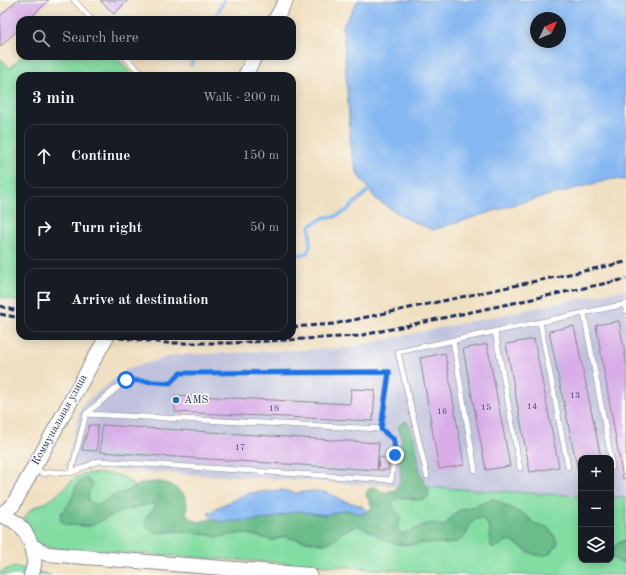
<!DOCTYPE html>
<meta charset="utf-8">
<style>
:root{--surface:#171b24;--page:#242831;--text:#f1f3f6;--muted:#9ea1a6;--line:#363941}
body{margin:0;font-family:"Old Standard TT",serif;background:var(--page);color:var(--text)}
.controls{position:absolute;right:12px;bottom:12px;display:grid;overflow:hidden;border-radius:8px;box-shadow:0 2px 10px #0003}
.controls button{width:36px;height:36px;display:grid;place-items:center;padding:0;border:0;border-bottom:1px solid var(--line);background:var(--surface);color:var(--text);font:20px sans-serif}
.compass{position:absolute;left:530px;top:12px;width:36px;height:36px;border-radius:50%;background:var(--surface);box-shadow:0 2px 10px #0003;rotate:46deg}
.stop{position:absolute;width:12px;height:12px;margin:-9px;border:3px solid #1a73e8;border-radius:50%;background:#fff}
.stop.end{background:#1a73e8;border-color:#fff;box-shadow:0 1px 4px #0008}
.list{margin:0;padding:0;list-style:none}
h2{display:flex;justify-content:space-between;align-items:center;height:52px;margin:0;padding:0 16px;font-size:17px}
h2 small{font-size:13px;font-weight:400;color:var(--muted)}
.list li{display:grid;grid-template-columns:26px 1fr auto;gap:12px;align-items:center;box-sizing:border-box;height:64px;margin:0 8px 8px;padding:0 8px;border:1px solid var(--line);border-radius:12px}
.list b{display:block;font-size:15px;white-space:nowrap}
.list em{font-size:13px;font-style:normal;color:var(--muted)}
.icon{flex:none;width:22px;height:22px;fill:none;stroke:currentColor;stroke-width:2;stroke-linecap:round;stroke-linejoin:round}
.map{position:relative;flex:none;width:626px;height:575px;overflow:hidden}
.search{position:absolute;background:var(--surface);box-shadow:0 2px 10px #0003;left:16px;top:16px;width:280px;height:44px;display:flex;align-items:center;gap:10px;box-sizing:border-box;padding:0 14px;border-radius:12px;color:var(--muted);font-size:15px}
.panel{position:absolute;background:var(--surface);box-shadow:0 2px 10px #0003;left:16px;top:72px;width:280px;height:268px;border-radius:12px}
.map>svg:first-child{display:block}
.industrial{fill:#c0c2dd}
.green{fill:#83dda3;stroke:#4f8680}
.forest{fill:#6abc89;stroke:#427674}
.water{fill:#85b7f2;stroke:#5073a8;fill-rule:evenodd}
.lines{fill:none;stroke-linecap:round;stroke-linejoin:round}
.stream{stroke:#85b7f2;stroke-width:3.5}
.building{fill:#d8ade8}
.service-casing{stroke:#868890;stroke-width:6}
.secondary-casing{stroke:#868890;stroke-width:16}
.service{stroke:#fff;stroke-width:5}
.secondary{stroke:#fff;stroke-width:14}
.rail{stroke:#1b2f5e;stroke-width:3;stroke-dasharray:6 3;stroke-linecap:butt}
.route{stroke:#1a73e8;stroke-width:5}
.poi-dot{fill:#1f6fb2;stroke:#fdfcf7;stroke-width:1.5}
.labels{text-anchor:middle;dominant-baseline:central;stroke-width:3;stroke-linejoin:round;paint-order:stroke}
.number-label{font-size:9px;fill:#4a4e80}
.poi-label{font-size:11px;fill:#1b2f5e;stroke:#fdfcf7;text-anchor:start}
.street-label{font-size:11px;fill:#1b2f5e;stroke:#fdfcf7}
</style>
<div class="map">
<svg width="626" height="575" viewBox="0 0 626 575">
<rect width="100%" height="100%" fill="#fdfcf7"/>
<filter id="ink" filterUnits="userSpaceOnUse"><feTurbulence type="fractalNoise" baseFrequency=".025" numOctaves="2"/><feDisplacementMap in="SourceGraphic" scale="8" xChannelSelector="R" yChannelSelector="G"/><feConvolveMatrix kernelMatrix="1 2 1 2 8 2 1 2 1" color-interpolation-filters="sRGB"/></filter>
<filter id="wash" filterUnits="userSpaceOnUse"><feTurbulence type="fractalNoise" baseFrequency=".012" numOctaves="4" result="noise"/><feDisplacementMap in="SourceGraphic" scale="16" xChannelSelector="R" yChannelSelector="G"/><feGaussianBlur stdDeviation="0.9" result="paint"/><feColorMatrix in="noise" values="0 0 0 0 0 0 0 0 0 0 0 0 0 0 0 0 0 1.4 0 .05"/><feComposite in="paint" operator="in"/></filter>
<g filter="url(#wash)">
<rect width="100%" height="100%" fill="#f0e0c1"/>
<!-- industrial -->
<path class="industrial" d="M 626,289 L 626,498 L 611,498 L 611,458 L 581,458 L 581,496 L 427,487 L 420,472 L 413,433 L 399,431 L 402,438 L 401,441 L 403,451 L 400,462 L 401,479 L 398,486 L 65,467 L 82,405 L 127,369 L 175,355 L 345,348 Z"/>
<!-- green -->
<path class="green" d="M 22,56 L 115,56 L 134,76 L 20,76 L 20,302 L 0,297 L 0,58 L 10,68 Z
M 88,473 C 96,474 114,473 120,476 C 127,478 131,483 136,487 L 126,492 L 112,496 L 98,506 L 91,503 L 88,500 L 88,492 L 93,485 L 85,479 L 76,485 L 73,497 L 66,509 L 66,525 L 90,526 L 119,512 L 132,509 L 139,506 L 154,502 L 156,506 L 146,517 L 164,533 L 175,531 L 195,532 L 218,537 L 243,533 L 273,540 L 286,536 L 289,538 L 323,544 L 334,540 L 342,532 L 357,526 C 370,529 379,539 391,542 C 402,546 414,544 425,543 C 435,542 447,546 457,542 C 460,540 463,537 467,534 L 467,530 L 474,519 L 481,518 L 489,526 C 492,537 486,558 505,541 C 515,540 521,548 529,553 C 533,555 538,555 542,555 L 558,543 L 550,529 L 536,525 L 528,517 L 493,499 L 476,506 L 462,509 L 456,512 L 444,526 L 441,526 L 437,524 L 402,534 L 396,529 L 401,518 L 394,509 L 392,502 L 398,497 C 407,499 417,502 426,498 L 429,491 L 427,487 L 581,496 L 581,560 L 611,560 L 611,554 C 614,560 620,563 626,562 L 626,575 L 468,575 L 50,548 L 34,541 L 24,520 C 28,506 42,506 53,498 C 65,489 72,475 88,473 Z
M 611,497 L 626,498 L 626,540 C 620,541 614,546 611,551 Z
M 17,567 L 51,575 L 0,575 L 0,572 L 10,568 Z"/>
<!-- forest -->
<path class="forest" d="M 403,422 L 407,422 C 416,435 417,456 420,471 C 422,480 428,487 429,496 C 418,506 401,490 392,502 L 394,509 L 401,518 L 397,529 L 402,534 C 412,532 422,524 431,523 C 436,522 439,526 444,526 L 459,510 L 476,506 L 493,499 L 525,515 L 536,525 L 547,527 L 550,529 L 558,543 C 541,573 523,540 505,541 C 485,559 492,537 489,527 C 488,523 485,520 481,518 L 474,520 C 469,525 467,534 463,538 C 453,548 437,541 424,543 C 415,544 403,546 394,543 C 380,540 371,529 357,526 L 342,532 L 334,540 L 326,544 L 289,538 L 286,536 L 273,540 L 243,533 L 218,537 L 195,532 L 175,531 L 156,533 L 147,527 L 145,520 C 148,514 153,511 155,506 L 154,503 L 139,506 L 132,509 L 119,512 L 90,526 L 66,525 L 60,520 L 61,513 C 70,505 73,497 76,485 L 85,479 L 88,479 L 93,485 L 88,492 L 88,500 L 91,503 L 98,505 L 112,496 L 133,489 L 142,483 L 160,482 L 172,485 L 184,495 L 187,503 L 186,515 L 196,521 L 199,522 L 210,519 L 225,522 L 270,519 L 296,511 L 325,515 L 345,510 L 363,514 L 372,508 L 372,506 L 366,495 L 368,490 L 372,487 L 377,488 L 383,493 L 395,490 L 398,486 L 401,479 L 400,462 L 403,451 L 401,445 L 402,438 L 398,427 Z
M 626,540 L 626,562 C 618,563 611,559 611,551 L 617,544 Z"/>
<!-- water -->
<path class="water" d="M 358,0 L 626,0 L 626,180 L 612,179 L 516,204 L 433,230 L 403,217 L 376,199 L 358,175 L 351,150 L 343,26 ZM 536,18 L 560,18 L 560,42 L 536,42 Z
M 282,490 L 296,493 L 315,491 L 329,493 L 343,501 L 362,506 L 367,512 L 363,514 L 345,510 L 325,515 L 296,511 L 269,519 L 225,522 L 214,520 L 208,514 L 216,508 L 249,493 Z"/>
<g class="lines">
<!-- stream -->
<path class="stream" d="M 214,20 L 224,0
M 191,65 L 196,56
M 292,256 L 307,253 L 310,246 L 310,226 L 325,217 L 334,217 L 346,211 L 369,190"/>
</g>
<g id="blocks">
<!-- building -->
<path class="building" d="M 17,0 L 49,0 L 28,20 L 20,20 L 20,28 L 0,47 L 0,16 Z
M 100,0 L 128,0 L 114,14 Z
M 619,321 L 626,360 L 626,478 L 623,479 L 596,325 Z
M 574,326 L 601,458 L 581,458 L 581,475 L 579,476 L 549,331 Z
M 534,339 L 559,467 L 530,472 L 506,344 Z
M 487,344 L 510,466 L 486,470 L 463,349 Z
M 445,353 L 464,465 L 439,469 L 420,358 Z
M 351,389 L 375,390 L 373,421 L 175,412 L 175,395 L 350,404 Z
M 89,425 L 98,425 L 97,451 L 82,450 Z
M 102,425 L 379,443 L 377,470 L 100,452 Z
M 379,457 L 389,458 L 388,470 L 378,470 Z"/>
</g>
</g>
<g filter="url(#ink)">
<use href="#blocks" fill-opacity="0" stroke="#868890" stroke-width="1"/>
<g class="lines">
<!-- service casing -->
<g class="service-casing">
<path id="service" d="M 74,0 L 92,20
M 124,56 L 144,76
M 625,304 L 626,311
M 584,313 L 611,458
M 540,322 L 568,467
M 495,331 L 520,468
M 453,340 L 475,470
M 611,460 L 612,468
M 34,469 L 45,474 L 49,472 L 71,473 L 98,461 L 391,480 L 395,455 L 394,440 L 381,429 L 389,372 L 180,373 L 170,383 L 126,380 L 86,414
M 71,473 L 86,414 L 381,429
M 427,476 L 398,352 L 626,304"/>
</g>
<!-- secondary casing -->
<g class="secondary-casing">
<path id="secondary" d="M 275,20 L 286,0
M 245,76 L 255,56
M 0,515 L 13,505 L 107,336
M 0,515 C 4,517 8,518 12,520 C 29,530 40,556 31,575
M 32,546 L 47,554 L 310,575"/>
</g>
<!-- service -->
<use href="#service" class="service"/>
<!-- secondary -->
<use href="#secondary" class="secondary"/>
<!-- rail -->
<path class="rail" d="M 0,306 L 20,312
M 0,314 L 20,318
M 292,327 L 334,324 L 626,262
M 101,336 L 167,343 L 231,343 L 358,336 L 626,279"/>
</g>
</g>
<g class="lines" filter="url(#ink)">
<!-- route -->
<path class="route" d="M 126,380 L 170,383 L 180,373 L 389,372 L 381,429 L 394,440 L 395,455"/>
</g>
<!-- markers -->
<circle class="poi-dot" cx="176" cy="400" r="4"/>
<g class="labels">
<!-- number labels -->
<g class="number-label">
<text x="575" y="395">13</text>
<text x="532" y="406">14</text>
<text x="486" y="407">15</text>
<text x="274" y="408">18</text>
<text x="442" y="411">16</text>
<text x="240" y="447">17</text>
</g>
<!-- poi labels -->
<g class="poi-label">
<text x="184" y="400">AMS</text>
</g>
<!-- street labels -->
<g class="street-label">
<text transform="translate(60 420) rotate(-61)">Коммунальная улица</text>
</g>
</g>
</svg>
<div class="controls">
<button>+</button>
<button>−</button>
<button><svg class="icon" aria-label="layers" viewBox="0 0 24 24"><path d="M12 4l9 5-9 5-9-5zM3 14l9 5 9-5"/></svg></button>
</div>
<svg class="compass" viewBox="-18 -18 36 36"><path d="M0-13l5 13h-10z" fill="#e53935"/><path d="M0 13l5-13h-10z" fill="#9ea1a6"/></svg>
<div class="stop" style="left:126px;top:380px"></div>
<div class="stop end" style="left:395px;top:455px"></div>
<div class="search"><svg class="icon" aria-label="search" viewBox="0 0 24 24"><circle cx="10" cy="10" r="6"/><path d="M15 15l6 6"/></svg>Search here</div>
<section class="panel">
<h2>3 min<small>Walk · 200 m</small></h2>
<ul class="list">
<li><svg class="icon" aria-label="ahead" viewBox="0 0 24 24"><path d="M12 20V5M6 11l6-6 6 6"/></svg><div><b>Continue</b></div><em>150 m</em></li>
<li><svg class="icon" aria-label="right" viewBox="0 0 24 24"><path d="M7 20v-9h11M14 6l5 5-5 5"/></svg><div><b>Turn right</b></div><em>50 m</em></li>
<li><svg class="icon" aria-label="arrive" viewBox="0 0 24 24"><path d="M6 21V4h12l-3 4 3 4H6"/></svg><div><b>Arrive at destination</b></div></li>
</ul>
</section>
</div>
